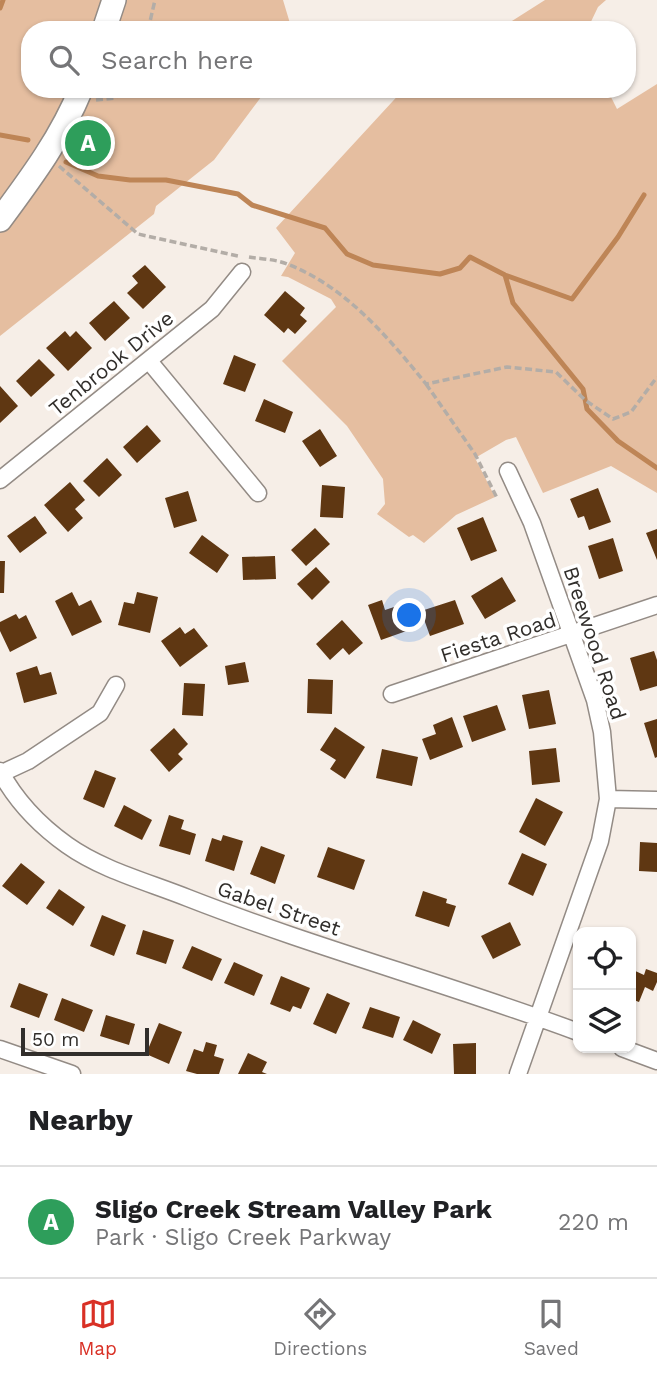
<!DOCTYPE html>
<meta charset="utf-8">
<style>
:root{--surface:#fff;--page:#f6f6f6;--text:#202124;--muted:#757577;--line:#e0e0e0;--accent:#d93025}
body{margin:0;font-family:"Work Sans",sans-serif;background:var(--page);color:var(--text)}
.controls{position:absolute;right:21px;bottom:21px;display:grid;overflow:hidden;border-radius:14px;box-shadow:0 2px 5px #0004}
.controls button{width:63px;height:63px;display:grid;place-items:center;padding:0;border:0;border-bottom:2px solid var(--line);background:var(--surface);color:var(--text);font:35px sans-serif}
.scale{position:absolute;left:21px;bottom:18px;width:128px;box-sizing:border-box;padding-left:7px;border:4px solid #312e2b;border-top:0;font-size:19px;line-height:24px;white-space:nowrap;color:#312e2b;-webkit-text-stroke:5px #fff;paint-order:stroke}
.you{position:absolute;left:410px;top:616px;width:24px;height:24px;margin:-18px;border:5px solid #fff;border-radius:50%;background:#1a73e8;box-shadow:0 0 0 10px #1a73e833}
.badge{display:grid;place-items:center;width:46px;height:46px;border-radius:50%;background:var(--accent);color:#fff;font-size:23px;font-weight:700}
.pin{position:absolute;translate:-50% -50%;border:4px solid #fff;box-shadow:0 2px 7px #0006}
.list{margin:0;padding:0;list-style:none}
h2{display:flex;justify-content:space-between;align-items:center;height:91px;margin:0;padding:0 28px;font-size:30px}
h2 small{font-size:23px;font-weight:400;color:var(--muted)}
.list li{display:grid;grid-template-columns:46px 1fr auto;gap:21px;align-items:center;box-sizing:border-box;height:112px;padding:0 28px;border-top:2px solid var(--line)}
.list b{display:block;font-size:26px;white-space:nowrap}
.list p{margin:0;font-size:23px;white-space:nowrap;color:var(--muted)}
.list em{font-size:23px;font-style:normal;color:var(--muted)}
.icon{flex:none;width:38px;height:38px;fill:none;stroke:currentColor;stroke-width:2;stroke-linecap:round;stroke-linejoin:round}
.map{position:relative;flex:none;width:657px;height:1074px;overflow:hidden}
.search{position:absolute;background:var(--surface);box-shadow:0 2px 5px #0004;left:21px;right:21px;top:21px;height:77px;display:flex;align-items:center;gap:18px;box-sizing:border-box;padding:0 24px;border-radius:28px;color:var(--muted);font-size:26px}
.sheet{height:203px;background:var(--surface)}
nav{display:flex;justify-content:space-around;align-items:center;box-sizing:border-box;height:98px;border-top:2px solid var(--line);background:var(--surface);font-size:19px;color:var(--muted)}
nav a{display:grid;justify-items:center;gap:4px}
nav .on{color:var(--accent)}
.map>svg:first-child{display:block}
.green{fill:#e5bea0}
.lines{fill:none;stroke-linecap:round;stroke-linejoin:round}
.stream{stroke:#be8556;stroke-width:5}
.building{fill:#5f3712}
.street-casing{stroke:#938b85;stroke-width:19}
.secondary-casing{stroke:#938b85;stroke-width:26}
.path{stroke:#b3ada7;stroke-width:3.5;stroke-dasharray:7 3.5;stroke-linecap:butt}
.street{stroke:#fff;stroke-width:16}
.secondary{stroke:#fff;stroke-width:23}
.labels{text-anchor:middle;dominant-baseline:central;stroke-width:7;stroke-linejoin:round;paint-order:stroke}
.street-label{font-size:21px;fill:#312e2b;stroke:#fff}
</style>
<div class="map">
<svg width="657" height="1074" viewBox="0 0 657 1074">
<rect width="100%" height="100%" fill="#f6eee7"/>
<!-- green -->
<path class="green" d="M 0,0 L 283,0 L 292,30 L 30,30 L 30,89 L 267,89 L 214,160 L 156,206 L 154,214 L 0,336 Z
M 545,0 L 606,0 L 598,7 L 587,30 L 498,30 Z
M 657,84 L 657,493 L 611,466 L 543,493 L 516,437 L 506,440 L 475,458 L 495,497 L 456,515 L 424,543 L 413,535 L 409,537 L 377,514 L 385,504 L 383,479 L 347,426 L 282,361 L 336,307 L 331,299 L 288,277 L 281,276 L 295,253 L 276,228 L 404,89 L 607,89 L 617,109 Z"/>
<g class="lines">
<!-- stream -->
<path class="stream" d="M 0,8 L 3,0
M 0,135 L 28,140
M 66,162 L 98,176 L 130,180 L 166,180 L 238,194 L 252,205 L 325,228 L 347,254 L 373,265 L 440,274 L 460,268 L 470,257 L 505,275 L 572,299 L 618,237 L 644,195
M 505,275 L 513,303 L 583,389 L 587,409 L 618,441 L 657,468"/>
</g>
<!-- building -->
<path class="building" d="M 145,265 L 166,287 L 143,309 L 127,293 L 138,283 L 132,276 Z
M 285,291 L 305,308 L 300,315 L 307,321 L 295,334 L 288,328 L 284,333 L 264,315 Z
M 114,301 L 130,318 L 105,341 L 89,323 Z
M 65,331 L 70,337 L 76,331 L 92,348 L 68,371 L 46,348 Z
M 234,355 L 256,364 L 245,392 L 223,384 Z
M 39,359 L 55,375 L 31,397 L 16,381 Z
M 0,386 L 18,406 L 0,423 Z
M 264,399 L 293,412 L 285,433 L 255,421 Z
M 147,425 L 161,441 L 137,463 L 123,447 Z
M 320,429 L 337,456 L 320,467 L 302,441 Z
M 107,458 L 122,475 L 99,497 L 83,481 Z
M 70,482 L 85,500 L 75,509 L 83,518 L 68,532 L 44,505 Z
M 322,485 L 345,487 L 343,518 L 320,517 Z
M 598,488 L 611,522 L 589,530 L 584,516 L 578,518 L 570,499 Z
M 188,491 L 197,521 L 174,528 L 165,498 Z
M 35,516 L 47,533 L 20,553 L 7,536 Z
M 483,517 L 497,551 L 471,561 L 457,528 Z
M 315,528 L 330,544 L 306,566 L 291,550 Z
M 657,529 L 657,560 L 646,533 Z
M 202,535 L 229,555 L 217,573 L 189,553 Z
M 613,538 L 623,571 L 599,579 L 588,546 Z
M 275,556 L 276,579 L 243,580 L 242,557 Z
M 0,561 L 5,561 L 4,593 L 0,593 Z
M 316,567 L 330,582 L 312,600 L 297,584 Z
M 502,577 L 516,601 L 485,619 L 471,596 Z
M 72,592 L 79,606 L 91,600 L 102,622 L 72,636 L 55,601 Z
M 137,592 L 158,597 L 150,633 L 118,625 L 124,602 L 134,604 Z
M 382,600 L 385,610 L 406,603 L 415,628 L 381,640 L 368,605 Z
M 455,600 L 464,624 L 430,636 L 421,611 Z
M 16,614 L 19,619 L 26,615 L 37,638 L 10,652 L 0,631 L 0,622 Z
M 342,620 L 363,643 L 349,655 L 343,648 L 330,660 L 316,644 Z
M 180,627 L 185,634 L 194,628 L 208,646 L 180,667 L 161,641 Z
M 654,651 L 657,660 L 657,686 L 640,691 L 630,658 Z
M 245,662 L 249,682 L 228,685 L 225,666 Z
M 37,666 L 40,675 L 51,672 L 57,694 L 24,703 L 16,673 Z
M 308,679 L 333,680 L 332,714 L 307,713 Z
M 184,683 L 205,684 L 203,716 L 182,715 Z
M 549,690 L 556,724 L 529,729 L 522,695 Z
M 497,705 L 506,730 L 472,742 L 463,716 Z
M 452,717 L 463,747 L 430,760 L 422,739 L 436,734 L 433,725 Z
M 657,719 L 657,757 L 655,758 L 644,723 Z
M 335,727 L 365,747 L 345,779 L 330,769 L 336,760 L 320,750 Z
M 174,728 L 188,744 L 178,754 L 183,759 L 169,772 L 150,750 Z
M 556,748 L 560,782 L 532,785 L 529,751 Z
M 382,749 L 418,757 L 412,786 L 376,778 Z
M 95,770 L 116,778 L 104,808 L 83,799 Z
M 536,798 L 563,812 L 545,846 L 519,832 Z
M 124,805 L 152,820 L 142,840 L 114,826 Z
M 169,815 L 184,820 L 181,829 L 196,834 L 190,855 L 159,846 Z
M 223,835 L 243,841 L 234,871 L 205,861 L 212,838 L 221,841 Z
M 640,842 L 657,843 L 657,872 L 639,871 Z
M 261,846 L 285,855 L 275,884 L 250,874 Z
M 328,847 L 365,860 L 354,890 L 317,877 Z
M 522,853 L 547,864 L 533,896 L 508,884 Z
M 21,863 L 45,882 L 27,905 L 2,886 Z
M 59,889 L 85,907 L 73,926 L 46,908 Z
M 423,891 L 447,899 L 446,903 L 456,906 L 449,927 L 415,916 Z
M 102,915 L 126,925 L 114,956 L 90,946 Z
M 510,922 L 521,945 L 493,959 L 481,936 Z
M 143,930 L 174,940 L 166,964 L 136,954 Z
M 192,946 L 222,959 L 212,981 L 182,968 Z
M 234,962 L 263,975 L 254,996 L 224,983 Z
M 631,969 L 644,975 L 646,969 L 657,973 L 657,982 L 653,991 L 645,987 L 639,1002 L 631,999 Z
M 281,976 L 310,988 L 301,1009 L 293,1006 L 290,1012 L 270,1004 Z
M 19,983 L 48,994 L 39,1018 L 10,1007 Z
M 327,993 L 350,1003 L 336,1034 L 313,1024 Z
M 62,998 L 93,1010 L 84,1032 L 54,1020 Z
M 370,1007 L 400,1017 L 393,1038 L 362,1028 Z
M 106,1015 L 135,1024 L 129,1045 L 100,1036 Z
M 413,1020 L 441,1034 L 432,1054 L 403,1040 Z
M 159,1023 L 182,1032 L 169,1064 L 146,1054 Z
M 206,1042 L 217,1045 L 214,1056 L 224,1059 L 219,1074 L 197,1074 L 186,1071 L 194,1049 L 203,1052 Z
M 476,1043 L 476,1074 L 454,1074 L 453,1044 Z
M 248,1053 L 267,1062 L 262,1072 L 267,1074 L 238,1074 Z"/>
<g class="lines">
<!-- street casing -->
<g class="street-casing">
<path id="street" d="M 149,361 L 258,493
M 508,471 L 532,523 L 595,700 L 602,732 L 608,799 L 600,841 L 518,1074
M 0,480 L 212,309 L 242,272
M 392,694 L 657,605
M 0,771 C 16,801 39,825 67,845 C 102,870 148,882 188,898 C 316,948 449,984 578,1032
M 0,774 L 28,761 L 100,713 L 116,685
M 608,799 L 657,800
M 622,1048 L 657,1061
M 0,1049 L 72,1074"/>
</g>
<!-- secondary casing -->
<g class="secondary-casing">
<path id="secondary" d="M 104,30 L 114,0
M 0,220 C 31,178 61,138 81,89"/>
</g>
<!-- path -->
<path class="path" d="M 148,30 L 155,0
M 96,100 L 115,98 L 128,89
M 59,166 L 138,234 L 238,256
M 249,257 C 261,259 275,259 287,264 C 345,286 388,337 426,384 L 507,367 L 556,372 L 585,400 L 613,419 L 631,412 L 657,377
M 426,384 L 475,454 L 497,498"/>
<!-- street -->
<use href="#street" class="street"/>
<!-- secondary -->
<use href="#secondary" class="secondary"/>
</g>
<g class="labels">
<!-- street labels -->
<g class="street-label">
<text transform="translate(111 363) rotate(-39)">Tenbrook Drive</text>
<text transform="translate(498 637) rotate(-18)">Fiesta Road</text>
<text transform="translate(595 643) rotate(72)">Breewood Road</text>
<text transform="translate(279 908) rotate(19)">Gabel Street</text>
</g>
</g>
</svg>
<div class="controls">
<button><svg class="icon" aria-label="locate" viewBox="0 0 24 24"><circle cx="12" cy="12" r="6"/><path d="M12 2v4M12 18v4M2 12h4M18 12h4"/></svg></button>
<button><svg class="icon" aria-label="layers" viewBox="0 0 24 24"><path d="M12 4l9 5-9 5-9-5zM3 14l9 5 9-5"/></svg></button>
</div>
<div class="scale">50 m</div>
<div class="you"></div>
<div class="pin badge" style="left:88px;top:143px;background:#2e9e5b">A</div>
<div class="search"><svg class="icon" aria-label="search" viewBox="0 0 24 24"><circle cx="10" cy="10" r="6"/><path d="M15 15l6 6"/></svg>Search here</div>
</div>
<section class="sheet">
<h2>Nearby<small></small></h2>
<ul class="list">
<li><span class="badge" style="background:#2e9e5b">A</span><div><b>Sligo Creek Stream Valley Park</b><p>Park · Sligo Creek Parkway</p></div><em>220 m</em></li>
</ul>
</section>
<nav>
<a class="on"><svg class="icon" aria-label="map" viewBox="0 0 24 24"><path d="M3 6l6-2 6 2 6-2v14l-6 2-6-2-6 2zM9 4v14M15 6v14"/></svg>Map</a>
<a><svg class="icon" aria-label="directions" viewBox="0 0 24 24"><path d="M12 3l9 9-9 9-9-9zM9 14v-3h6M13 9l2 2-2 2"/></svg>Directions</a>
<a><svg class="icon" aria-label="saved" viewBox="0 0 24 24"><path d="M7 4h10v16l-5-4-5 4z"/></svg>Saved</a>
</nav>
